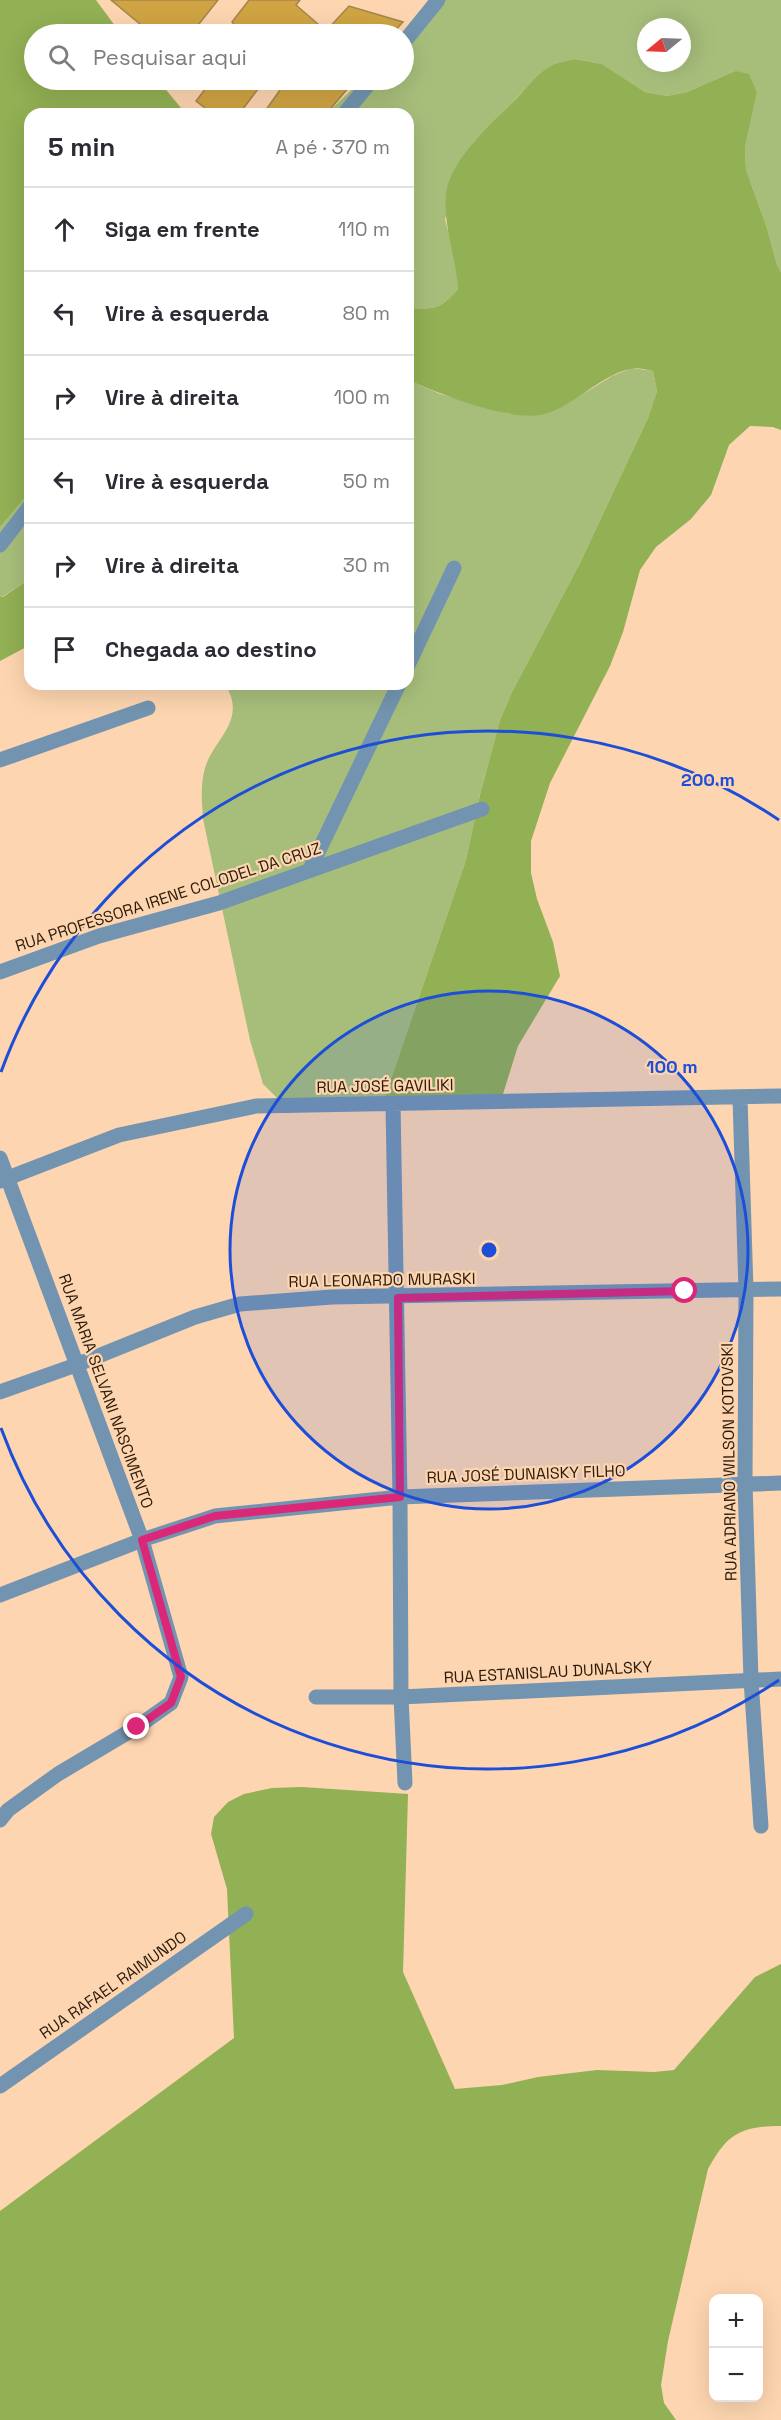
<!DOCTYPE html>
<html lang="pt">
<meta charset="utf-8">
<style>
:root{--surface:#fff;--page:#f2f2f3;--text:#2b2b33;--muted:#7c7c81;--line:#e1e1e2}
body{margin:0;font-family:"Space Grotesk",sans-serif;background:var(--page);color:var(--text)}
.controls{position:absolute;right:18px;bottom:18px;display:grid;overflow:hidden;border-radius:12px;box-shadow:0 6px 24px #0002}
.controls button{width:54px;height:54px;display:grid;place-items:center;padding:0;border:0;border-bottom:2px solid var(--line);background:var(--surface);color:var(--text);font:30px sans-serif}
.compass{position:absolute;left:637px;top:18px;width:54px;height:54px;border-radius:50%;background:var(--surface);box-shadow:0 6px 24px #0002;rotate:251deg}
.stop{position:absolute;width:18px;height:18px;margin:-14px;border:4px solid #db2777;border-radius:50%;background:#fff}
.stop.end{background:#db2777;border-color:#fff;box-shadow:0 2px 6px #0008}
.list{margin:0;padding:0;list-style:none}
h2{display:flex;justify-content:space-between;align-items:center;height:78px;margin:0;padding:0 24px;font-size:26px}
h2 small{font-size:20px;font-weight:400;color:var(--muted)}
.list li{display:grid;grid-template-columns:39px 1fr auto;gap:18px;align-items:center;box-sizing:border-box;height:84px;padding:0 24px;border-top:2px solid var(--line)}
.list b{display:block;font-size:22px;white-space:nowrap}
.list em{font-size:20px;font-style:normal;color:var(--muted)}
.icon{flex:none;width:33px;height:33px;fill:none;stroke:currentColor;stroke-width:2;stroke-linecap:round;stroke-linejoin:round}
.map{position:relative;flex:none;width:781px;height:2420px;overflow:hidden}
.search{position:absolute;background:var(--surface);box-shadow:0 6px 24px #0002;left:24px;top:24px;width:390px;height:66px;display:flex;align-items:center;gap:15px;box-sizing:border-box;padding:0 21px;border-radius:33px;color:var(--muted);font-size:22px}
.panel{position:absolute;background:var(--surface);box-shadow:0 6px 24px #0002;left:24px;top:108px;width:390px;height:582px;border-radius:18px}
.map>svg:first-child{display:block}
.green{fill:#a7be7b;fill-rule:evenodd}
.forest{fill:#92b054}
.building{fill:#d0a443;stroke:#a2864d;stroke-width:1.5}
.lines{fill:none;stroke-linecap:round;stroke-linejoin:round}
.minor{stroke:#7394b0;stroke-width:15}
.route{stroke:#db2777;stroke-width:8}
.ring{fill:none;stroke:#1d4ed8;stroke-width:3}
.labels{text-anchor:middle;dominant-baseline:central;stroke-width:4.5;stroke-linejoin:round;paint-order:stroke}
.street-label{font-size:16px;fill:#2d1b09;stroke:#fdd5b0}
.centre{fill:#1d4ed8;stroke:#fdd5b0;stroke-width:3}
.ring-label{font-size:18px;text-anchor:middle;font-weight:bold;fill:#1d4ed8;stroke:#fdd5b0;stroke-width:4.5;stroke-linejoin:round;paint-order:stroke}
</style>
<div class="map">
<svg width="781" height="2420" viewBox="0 0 781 2420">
<rect width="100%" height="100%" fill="#fdd5b0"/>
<!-- green -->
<path class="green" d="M 433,0 L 781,0 L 781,272 L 777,265 L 767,228 L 746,170 L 745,147 L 757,93 L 735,71 L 687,92 L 667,96 L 645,92 L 602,64 L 575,59 L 552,66 L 535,79 L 473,143 L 445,219 L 457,268 L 458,289 C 440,310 435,309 408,308 L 408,114 L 326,114 L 362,80 L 404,80 L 404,38 ZM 646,27 L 682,27 L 682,63 L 646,63 Z
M 632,368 L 653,371 L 657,391 L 648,418 L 580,563 L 512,692 L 500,720 L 480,795 L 466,860 L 383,1102 L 281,1102 L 263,1084 L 250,1040 L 203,819 C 202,801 200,786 205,768 C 214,738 248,721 225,684 L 408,684 L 408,380 L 440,394 L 510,414 L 567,404 L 612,376 Z
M 30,492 L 30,574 L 25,582 L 2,597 L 0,597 L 0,527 Z"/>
<!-- forest -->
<path class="forest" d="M 0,0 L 96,0 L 121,34 L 34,34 L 34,80 L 158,80 L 186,114 L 30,114 L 30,492 L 0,527 Z
M 575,59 L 602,64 L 645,92 L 667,96 L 687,92 L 735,71 L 749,74 L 757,93 L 745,147 L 746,170 L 767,228 L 777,265 L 781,272 L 781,430 L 773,427 L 750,426 L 729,445 L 711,495 L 691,519 L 656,547 L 640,570 L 623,632 L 610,666 L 550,783 L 531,841 L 531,873 L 537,899 L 553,942 L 560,976 L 518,1046 L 503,1094 L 383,1102 L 466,860 L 480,795 L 500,720 L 512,692 L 580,563 L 648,418 L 657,391 L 653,371 C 646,370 637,367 630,369 C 599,376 576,405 545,414 C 512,423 440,394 408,380 L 408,308 C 435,309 440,310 458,289 C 456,256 443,227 446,194 C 450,159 492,123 516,99 C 527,88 538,72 553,65 C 560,62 568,61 575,59 Z
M 30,574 L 30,645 L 0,661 L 0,597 L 3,597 L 25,582 Z
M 302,1787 L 408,1794 L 403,1972 L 455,2089 L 502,2085 L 538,2077 L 597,2070 L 654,2072 L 674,2070 L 755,1977 L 781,1964 L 781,2126 C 740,2126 727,2134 708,2169 L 668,2341 L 661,2385 L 664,2403 L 676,2420 L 0,2420 L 0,2211 L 234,2038 L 227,1889 L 211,1834 L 214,1817 L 228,1802 L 244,1794 L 272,1788 Z"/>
<!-- building -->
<path class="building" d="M 111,0 L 218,0 L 191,34 L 152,34 Z
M 249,0 L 300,0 L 296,5 L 326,31 L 349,6 L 403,22 L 392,34 L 242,34 L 232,22 Z
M 212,80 L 265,80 L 239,114 L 213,114 L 196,101 Z
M 287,80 L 355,80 L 326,114 L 263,114 Z"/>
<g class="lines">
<!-- minor -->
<path class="minor" d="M 404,42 L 438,0
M 344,114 L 372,80
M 0,545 L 30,506
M 408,665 L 454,568
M 0,760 L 148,708
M 309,871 L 399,684
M 0,972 L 99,936 L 219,903 L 482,809
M 740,1098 L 746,1290 L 745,1483 L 751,1680 L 761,1826
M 393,1104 L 400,1497 L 401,1697 L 405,1783
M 0,1158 L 142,1540 L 181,1677 L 171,1703 L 137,1727 L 58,1774 L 8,1810 L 0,1820
M 0,1181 L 119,1135 L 256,1106 L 781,1096
M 0,1392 L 76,1365 L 195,1317 L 240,1304 L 332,1297 L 781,1289
M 0,1595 L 142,1540 L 215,1516 L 400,1497 L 781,1483
M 316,1697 L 401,1697 L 781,1679
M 0,2086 L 246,1914"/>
</g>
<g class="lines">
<!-- route -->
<path class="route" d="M 137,1727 L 171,1703 L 181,1677 L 142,1540 L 215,1516 L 400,1497 L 398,1298 L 685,1291"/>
</g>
<!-- distance rings -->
<circle cx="489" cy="1250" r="259" fill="#1d4ed8" fill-opacity=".12"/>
<g class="ring">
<circle cx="489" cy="1250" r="259"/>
<path d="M779 1680A519 519 0 0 1 1 1428M1 1072A519 519 0 0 1 779 820"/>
</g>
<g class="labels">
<!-- street labels -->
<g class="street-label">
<text transform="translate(168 897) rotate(-18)">RUA PROFESSORA IRENE COLODEL DA CRUZ</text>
<text transform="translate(385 1086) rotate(-1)">RUA JOSÉ GAVILIKI</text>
<text transform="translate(382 1280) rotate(-1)">RUA LEONARDO MURASKI</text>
<text transform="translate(106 1391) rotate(70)">RUA MARIA SELVANI NASCIMENTO</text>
<text transform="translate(729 1462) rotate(-91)">RUA ADRIANO WILSON KOTOVSKI</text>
<text transform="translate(526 1474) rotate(-2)">RUA JOSÉ DUNAISKY FILHO</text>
<text transform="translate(548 1672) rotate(-3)">RUA ESTANISLAU DUNALSKY</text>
<text transform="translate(113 1985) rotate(-35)">RUA RAFAEL RAIMUNDO</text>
</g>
</g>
<circle cx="489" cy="1250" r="9" class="centre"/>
<g class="ring-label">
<text x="708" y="786">200 m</text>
<text x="672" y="1073">100 m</text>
</g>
</svg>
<div class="controls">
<button>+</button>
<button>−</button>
</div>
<svg class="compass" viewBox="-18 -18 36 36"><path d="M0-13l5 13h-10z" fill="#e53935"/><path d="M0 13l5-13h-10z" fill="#7c7c81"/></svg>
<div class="stop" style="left:685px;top:1291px"></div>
<div class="stop end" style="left:137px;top:1727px"></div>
<div class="search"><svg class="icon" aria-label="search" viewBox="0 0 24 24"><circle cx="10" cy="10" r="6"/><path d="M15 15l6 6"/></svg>Pesquisar aqui</div>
<section class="panel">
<h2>5 min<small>A pé · 370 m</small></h2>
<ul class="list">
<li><svg class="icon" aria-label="ahead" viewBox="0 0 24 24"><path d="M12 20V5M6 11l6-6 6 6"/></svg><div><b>Siga em frente</b></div><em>110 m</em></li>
<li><svg class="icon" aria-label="left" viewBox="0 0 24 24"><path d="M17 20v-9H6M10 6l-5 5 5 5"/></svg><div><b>Vire à esquerda</b></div><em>80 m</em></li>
<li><svg class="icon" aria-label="right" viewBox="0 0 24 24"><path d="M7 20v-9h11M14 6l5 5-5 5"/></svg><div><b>Vire à direita</b></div><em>100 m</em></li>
<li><svg class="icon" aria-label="left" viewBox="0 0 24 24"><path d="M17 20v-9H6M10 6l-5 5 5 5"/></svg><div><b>Vire à esquerda</b></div><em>50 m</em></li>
<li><svg class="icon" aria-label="right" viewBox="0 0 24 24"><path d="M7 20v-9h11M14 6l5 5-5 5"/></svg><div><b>Vire à direita</b></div><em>30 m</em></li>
<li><svg class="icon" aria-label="arrive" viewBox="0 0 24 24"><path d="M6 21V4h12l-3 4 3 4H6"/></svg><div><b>Chegada ao destino</b></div></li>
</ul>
</section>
</div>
